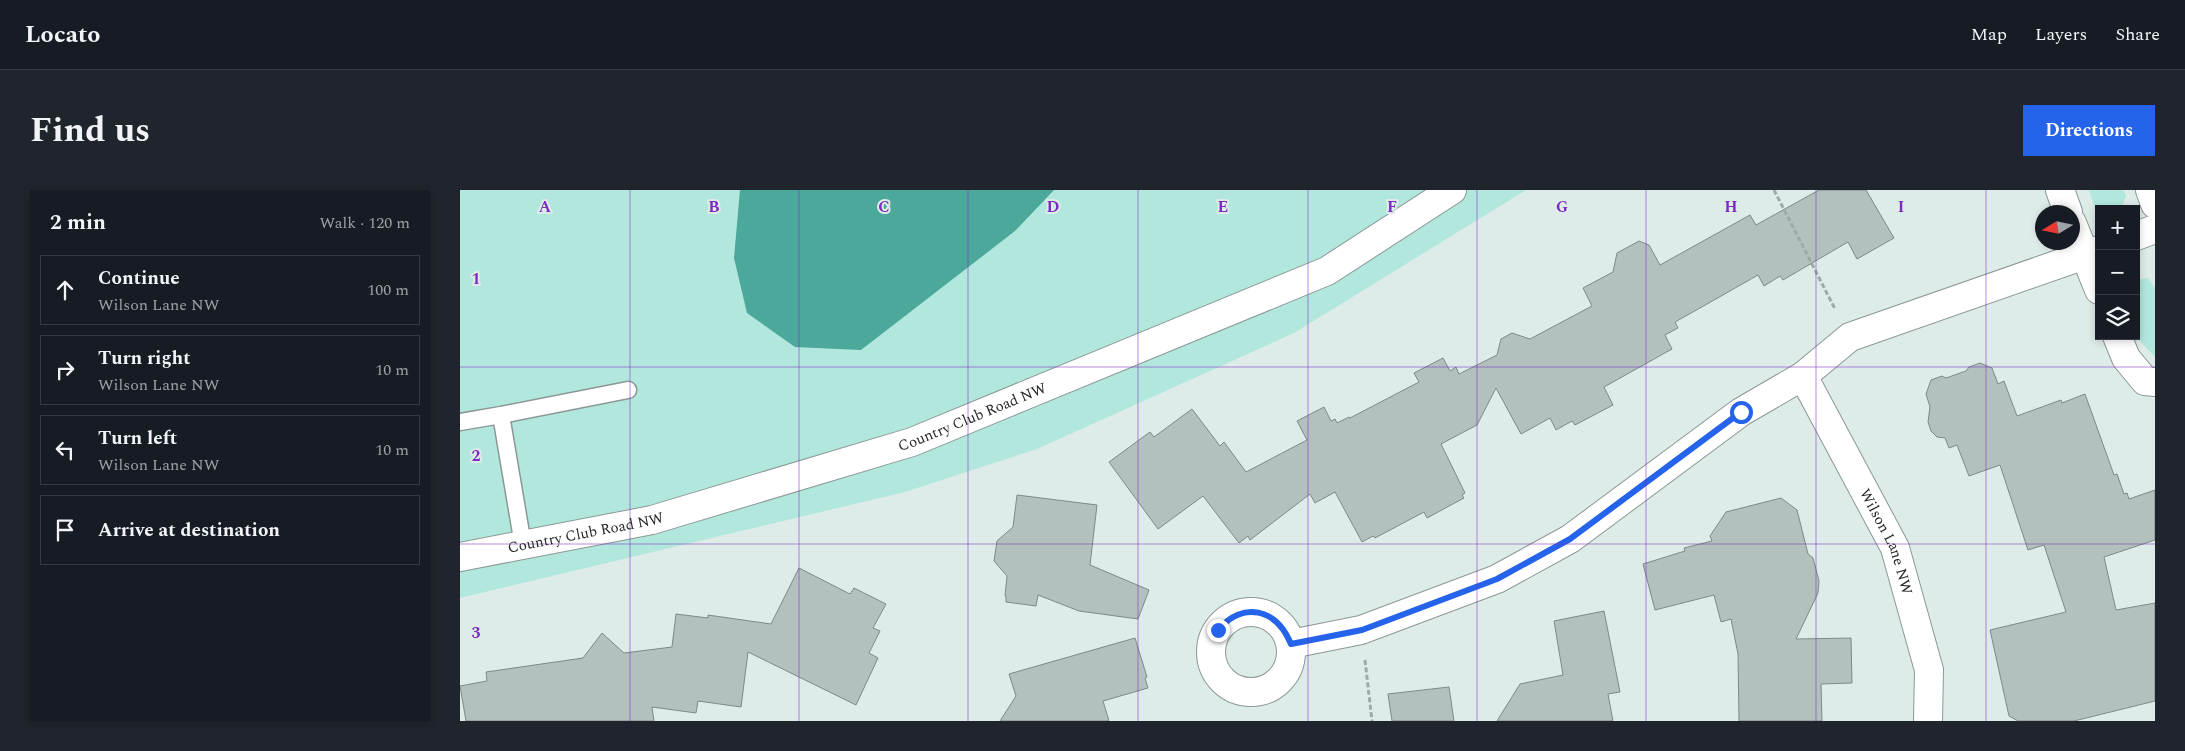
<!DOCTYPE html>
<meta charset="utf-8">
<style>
:root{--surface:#171b24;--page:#20242c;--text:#f1f3f6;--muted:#9ea1a6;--line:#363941;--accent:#2563eb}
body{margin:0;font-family:Spectral,serif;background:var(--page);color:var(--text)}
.controls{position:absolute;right:15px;top:15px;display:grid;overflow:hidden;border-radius:0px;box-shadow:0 2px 8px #0003}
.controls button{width:45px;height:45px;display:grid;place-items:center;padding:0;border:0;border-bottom:1px solid var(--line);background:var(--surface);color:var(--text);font:25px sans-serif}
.compass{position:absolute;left:1575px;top:15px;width:45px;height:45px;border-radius:50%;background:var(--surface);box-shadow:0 2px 8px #0003;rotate:260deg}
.stop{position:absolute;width:15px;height:15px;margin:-11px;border:4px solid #2563eb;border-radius:50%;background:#fff}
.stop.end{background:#2563eb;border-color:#fff;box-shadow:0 1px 5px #0008}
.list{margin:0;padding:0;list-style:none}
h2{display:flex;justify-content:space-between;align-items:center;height:65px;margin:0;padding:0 20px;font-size:21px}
h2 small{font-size:16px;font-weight:400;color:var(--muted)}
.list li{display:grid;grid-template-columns:32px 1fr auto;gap:15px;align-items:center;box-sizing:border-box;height:70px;margin:0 10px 10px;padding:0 10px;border:1px solid var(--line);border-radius:0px}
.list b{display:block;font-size:19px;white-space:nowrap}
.list p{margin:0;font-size:16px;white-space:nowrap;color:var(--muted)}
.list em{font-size:16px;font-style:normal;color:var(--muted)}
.icon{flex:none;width:28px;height:28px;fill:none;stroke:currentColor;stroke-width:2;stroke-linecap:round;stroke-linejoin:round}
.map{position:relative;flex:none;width:1695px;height:531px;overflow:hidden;border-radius:0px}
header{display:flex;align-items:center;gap:30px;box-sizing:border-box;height:70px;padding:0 25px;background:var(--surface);border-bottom:1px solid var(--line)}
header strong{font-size:24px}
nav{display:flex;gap:28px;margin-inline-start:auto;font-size:18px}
.intro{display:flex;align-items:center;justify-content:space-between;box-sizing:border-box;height:120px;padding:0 30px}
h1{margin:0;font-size:35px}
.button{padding:12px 22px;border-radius:0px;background:var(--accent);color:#fff;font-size:18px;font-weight:700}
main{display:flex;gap:30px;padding:0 30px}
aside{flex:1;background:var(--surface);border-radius:0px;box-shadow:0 2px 8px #0003}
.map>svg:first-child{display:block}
.green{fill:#b1e7dd}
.water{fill:#4ba89a}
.building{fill:#b3c1be;stroke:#7d8986}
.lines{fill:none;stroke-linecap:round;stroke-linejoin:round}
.lane-casing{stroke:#8b9895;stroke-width:19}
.street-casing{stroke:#8b9895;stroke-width:30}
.path{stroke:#9faaa8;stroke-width:3;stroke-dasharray:5 2.5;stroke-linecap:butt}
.lane{stroke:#fff;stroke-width:16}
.street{stroke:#fff;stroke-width:28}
.route{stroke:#2563eb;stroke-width:6}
.grid{fill:none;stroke:#7b2cbf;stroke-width:1;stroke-opacity:0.55}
.labels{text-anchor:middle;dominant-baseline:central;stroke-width:4;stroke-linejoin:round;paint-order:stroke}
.street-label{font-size:15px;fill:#242928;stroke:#deece9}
.grid-label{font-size:16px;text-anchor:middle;font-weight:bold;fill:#7b2cbf;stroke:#deece9;stroke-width:4;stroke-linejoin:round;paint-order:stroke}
</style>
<header>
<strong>Locato</strong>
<nav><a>Map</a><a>Layers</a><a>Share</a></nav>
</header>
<div class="intro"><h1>Find us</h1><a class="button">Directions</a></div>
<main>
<aside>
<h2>2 min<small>Walk · 120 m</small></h2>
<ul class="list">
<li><svg class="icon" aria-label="ahead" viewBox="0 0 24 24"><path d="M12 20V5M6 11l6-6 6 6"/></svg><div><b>Continue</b><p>Wilson Lane NW</p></div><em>100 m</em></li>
<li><svg class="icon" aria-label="right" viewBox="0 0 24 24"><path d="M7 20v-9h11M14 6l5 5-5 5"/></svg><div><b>Turn right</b><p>Wilson Lane NW</p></div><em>10 m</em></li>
<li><svg class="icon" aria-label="left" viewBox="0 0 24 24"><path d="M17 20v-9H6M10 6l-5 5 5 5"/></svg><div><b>Turn left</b><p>Wilson Lane NW</p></div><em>10 m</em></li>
<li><svg class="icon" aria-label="arrive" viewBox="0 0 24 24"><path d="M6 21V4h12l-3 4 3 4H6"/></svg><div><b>Arrive at destination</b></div></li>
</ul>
</aside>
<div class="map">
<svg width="1695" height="531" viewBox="0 0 1695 531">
<rect width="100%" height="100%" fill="#deece9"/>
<!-- green -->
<path class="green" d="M 0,0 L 1066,0 L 834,143 L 577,259 L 445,302 L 0,408 Z
M 1629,0 L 1663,0 L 1666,5 L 1661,19 L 1639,19 L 1639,25 L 1637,24 Z
M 1688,88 L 1695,98 L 1695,167 L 1675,146 L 1676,90 Z"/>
<!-- water -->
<path class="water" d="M 280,0 L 594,0 L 555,41 L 401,160 L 335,157 L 287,123 L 274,68 Z"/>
<!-- building -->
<path class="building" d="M 1359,0 L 1406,0 L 1434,48 L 1397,69 L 1388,52 L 1323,90 L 1320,86 L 1304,96 L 1298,85 L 1240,118 L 1215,132 L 1218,138 L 1205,145 L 1212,159 L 1144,197 L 1153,215 L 1115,235 L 1112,231 L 1096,240 L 1090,228 L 1061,244 L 1036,198 L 1017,235 L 981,254 L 1005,303 L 1002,305 L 1004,308 L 967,328 L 964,322 L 915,348 L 913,346 L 902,352 L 875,302 L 855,313 L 850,304 L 790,350 L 788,346 L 779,353 L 743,306 L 698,339 L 649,272 L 690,242 L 694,247 L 732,219 L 760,256 L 764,252 L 786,282 L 847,250 L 837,231 L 864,217 L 871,231 L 875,229 L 877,233 L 889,227 L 890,228 L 959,192 L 954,183 L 983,168 L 990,181 L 996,177 L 999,184 L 1037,165 L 1041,149 L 1052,143 L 1070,149 L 1132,116 L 1123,98 L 1153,82 L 1157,63 L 1179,51 L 1189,55 L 1200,75 L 1290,25 L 1296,35 Z
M 1520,173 L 1532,178 L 1538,194 L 1544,191 L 1557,226 L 1601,210 L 1602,213 L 1625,204 L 1654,285 L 1657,284 L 1664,304 L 1667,303 L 1669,309 L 1695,300 L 1695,350 L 1644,367 L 1656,420 L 1695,413 L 1695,511 L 1614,531 L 1558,531 L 1549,526 L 1530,440 L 1606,422 L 1584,355 L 1568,360 L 1540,275 L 1509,286 L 1497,255 L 1489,258 L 1485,248 L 1477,247 L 1471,241 L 1468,232 L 1470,217 L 1466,204 L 1471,190 L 1482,186 L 1486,188 L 1506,181 L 1509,177 Z
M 557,305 L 637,315 L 630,375 L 689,400 L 678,429 L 619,421 L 578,405 L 576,416 L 546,412 L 546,406 L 545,406 L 547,386 L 534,371 L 537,351 L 553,337 Z
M 1321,308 L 1337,320 L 1348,364 L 1353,368 L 1359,391 L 1358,403 L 1336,449 L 1391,448 L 1392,493 L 1361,494 L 1362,531 L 1279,531 L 1278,464 L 1271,429 L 1261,432 L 1254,405 L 1195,420 L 1183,374 L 1225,361 L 1224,358 L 1252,351 L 1250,346 L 1266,322 Z
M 339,378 L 390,404 L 394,398 L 426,414 L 413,438 L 420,441 L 409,463 L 418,468 L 396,515 L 288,462 L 281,517 L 238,511 L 236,523 L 192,517 L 194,531 L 6,531 L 0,496 L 27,491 L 26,482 L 123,468 L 142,443 L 164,463 L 212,457 L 216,424 L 248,428 L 248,425 L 311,434 Z
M 1144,421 L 1160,502 L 1148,504 L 1153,531 L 1037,531 L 1060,494 L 1103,485 L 1094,431 Z
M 675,448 L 687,487 L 685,488 L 688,498 L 643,511 L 649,531 L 540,531 L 556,506 L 549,484 Z
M 989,497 L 994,531 L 932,531 L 928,504 Z"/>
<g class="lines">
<!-- lane casing -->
<g class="lane-casing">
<path id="lane" d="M 0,232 L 41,225
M 63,355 L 41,225 L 168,200"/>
</g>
<!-- street casing -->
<g class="street-casing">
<g id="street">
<path d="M 1600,0 L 1608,22"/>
<path d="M 1690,0 L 1695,14"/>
<path d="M 1612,33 L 1639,100"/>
<path d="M 1676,46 L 1695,39"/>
<path d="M 1657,146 L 1666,168 L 1685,191 L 1695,192"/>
<path id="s1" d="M 1343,186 L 1435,358 L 1469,480 L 1468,531"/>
<path id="s2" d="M 0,367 L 192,330 L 452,252 L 867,81 L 992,0"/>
<circle cx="791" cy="462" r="40"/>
<path d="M 831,454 L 901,440 L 1037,389 L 1110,349 L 1281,222 L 1343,186 L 1390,147 L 1639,60"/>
</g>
</g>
<!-- path -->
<path class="path" d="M 1314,0 L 1375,119
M 905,470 L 912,531"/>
<!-- lane -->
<use href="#lane" class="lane"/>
<!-- street -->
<use href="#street" class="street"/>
</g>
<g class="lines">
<!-- route -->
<path class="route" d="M 758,440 C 783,411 816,418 831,454 L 902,440 L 1037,389 L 1110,349 L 1281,222"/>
</g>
<!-- grid -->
<path class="grid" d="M 170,0 L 170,531M 339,0 L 339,531M 508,0 L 508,531M 678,0 L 678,531M 848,0 L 848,531M 1017,0 L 1017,531M 1186,0 L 1186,531M 1356,0 L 1356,531M 1526,0 L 1526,531M 0,177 L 1695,177M 0,354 L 1695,354"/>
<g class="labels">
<!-- street labels -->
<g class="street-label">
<text stroke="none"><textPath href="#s2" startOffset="532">Country Club Road NW</textPath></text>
<text stroke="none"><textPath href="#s2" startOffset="128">Country Club Road NW</textPath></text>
<text stroke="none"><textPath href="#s1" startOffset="186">Wilson Lane NW</textPath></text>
</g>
</g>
<g class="grid-label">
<text x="85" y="22">A</text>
<text x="254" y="22">B</text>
<text x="424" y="22">C</text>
<text x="593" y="22">D</text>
<text x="763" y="22">E</text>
<text x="932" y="22">F</text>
<text x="1102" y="22">G</text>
<text x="1271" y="22">H</text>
<text x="1441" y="22">I</text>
<text x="16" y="94">1</text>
<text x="16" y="271">2</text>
<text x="16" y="448">3</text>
</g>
</svg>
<div class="controls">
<button>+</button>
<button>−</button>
<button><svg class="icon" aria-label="layers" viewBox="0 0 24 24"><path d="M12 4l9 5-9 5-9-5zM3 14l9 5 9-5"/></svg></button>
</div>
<svg class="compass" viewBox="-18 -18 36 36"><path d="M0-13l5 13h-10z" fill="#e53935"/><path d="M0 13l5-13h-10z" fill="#9ea1a6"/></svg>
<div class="stop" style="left:1281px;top:222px"></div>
<div class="stop end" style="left:758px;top:440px"></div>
</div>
</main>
